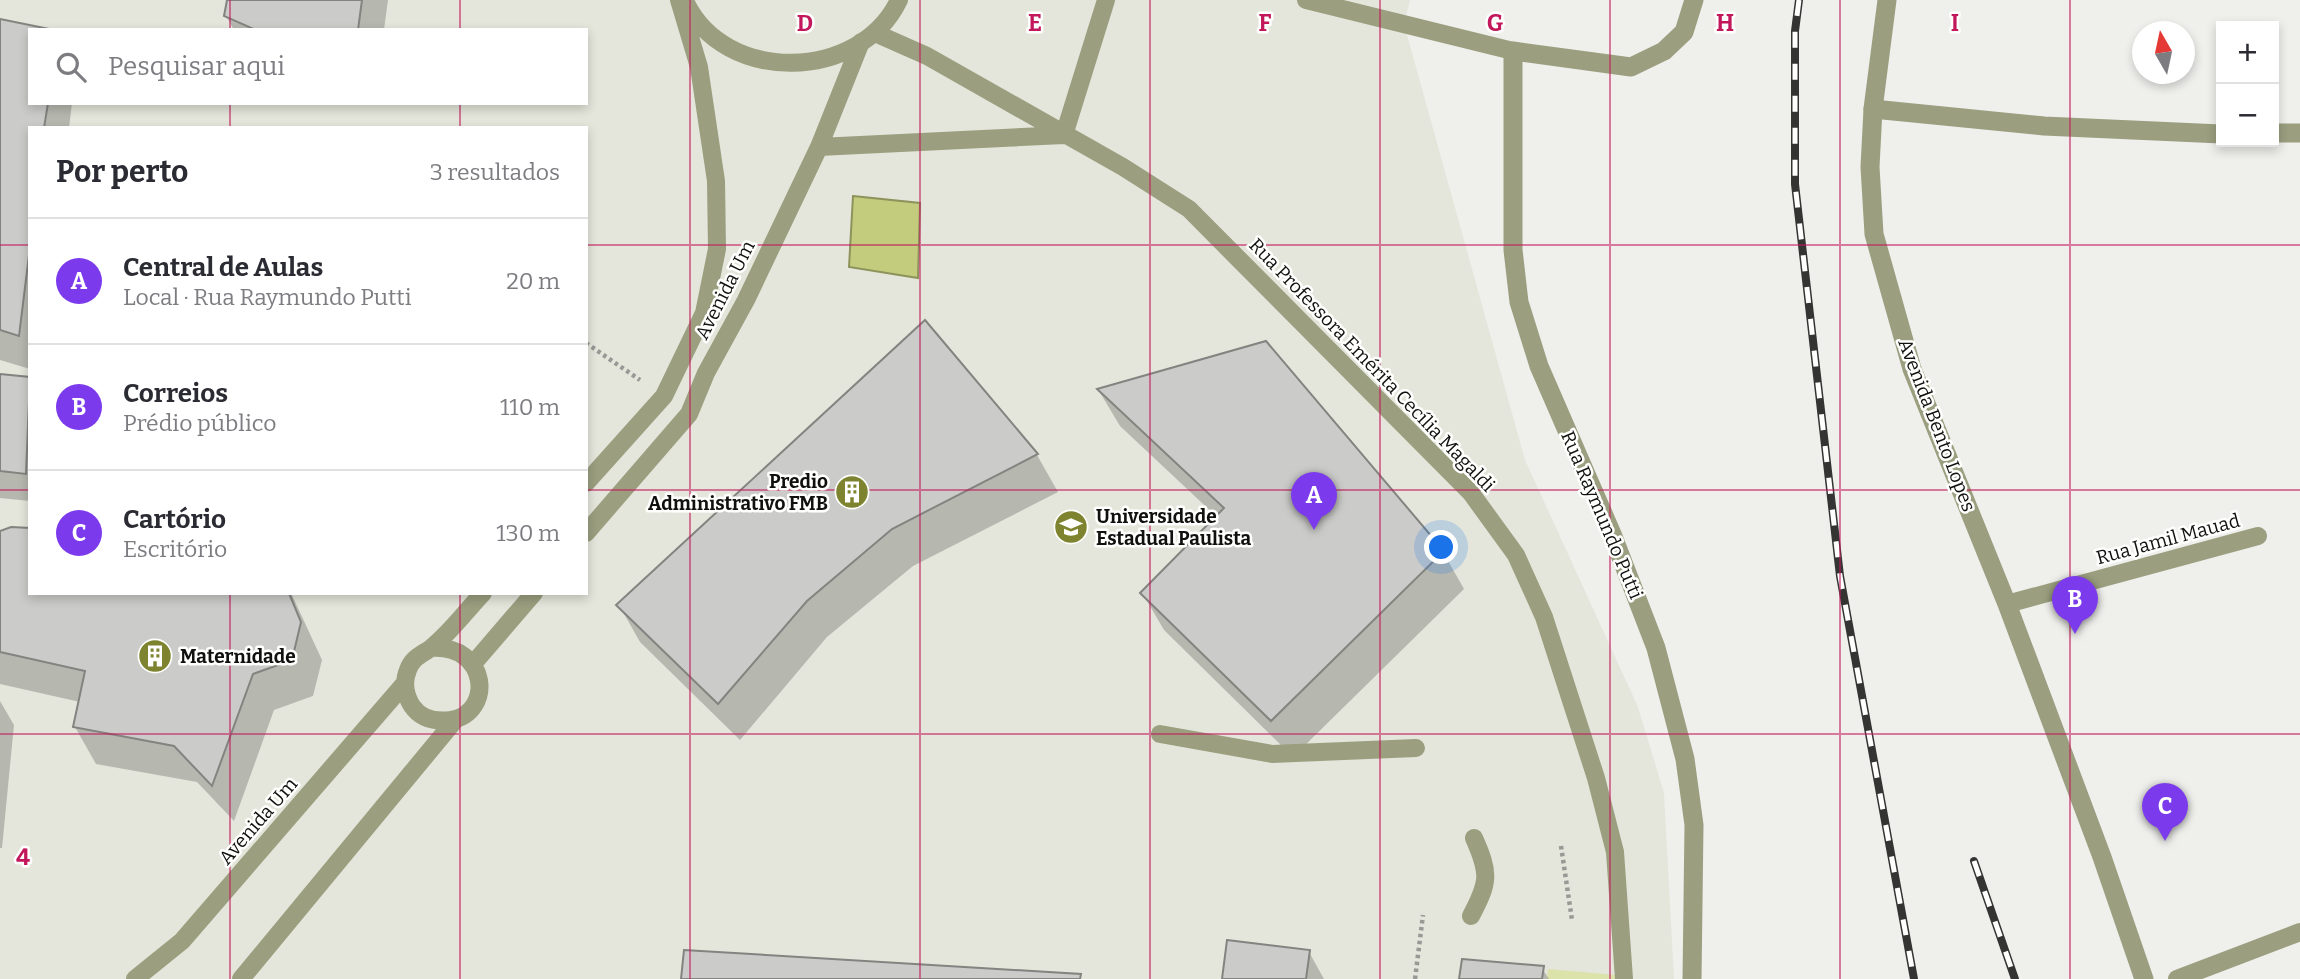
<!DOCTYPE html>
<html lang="pt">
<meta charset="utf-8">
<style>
:root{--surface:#fff;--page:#f7f7f7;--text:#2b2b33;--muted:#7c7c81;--line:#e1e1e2;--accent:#7c3aed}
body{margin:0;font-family:Bitter,serif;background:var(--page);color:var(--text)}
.controls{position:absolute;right:21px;top:21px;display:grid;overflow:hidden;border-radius:0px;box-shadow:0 4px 10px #0003}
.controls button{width:63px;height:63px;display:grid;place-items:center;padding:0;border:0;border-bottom:2px solid var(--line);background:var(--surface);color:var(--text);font:35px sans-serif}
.compass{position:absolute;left:2132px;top:21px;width:63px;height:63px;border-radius:50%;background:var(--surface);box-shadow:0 4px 10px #0003;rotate:351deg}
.you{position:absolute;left:1442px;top:548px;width:24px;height:24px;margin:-18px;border:5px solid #fff;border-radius:50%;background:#1a73e8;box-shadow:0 0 0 10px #1a73e833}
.badge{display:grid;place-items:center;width:46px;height:46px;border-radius:50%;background:var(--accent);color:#fff;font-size:23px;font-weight:700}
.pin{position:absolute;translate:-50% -58px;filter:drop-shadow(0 2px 4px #0008)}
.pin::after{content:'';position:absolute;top:37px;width:24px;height:21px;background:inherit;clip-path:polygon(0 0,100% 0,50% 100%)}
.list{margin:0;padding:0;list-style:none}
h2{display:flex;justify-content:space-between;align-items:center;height:91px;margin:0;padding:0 28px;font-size:30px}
h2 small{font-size:23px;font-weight:400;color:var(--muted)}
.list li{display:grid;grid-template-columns:46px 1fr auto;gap:21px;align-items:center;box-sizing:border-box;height:126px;padding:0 28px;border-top:2px solid var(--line)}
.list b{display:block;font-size:26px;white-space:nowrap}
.list p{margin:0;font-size:23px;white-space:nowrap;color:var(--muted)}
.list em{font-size:23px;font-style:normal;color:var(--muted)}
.icon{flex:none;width:38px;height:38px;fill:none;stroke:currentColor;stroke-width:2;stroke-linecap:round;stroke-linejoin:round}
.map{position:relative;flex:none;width:2300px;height:979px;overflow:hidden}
.search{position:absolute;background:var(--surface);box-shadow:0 4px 10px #0003;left:28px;top:28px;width:560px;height:77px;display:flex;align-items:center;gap:18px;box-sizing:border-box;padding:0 24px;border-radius:0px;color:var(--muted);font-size:26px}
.panel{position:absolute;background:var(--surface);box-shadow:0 4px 10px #0003;left:28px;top:126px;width:560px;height:469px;border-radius:0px}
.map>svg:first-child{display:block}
.built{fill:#e4e6db;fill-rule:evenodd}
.green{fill:#dbe2aa}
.water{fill:#c3cb7c;stroke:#8d935b;stroke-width:2}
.shadow{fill:#0003}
.building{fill:#cbccc9;stroke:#838380;stroke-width:2}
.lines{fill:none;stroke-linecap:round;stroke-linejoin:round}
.path{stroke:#989895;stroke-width:4.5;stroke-dasharray:3.5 3.5;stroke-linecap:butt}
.service{stroke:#9b9f7f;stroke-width:18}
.minor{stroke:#9b9f7f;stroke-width:19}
.tertiary{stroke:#9b9f7f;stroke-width:19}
.rail-casing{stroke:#343433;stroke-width:8}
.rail{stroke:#fffffe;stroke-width:5;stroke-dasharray:16;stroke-linecap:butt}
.grid{fill:none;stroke:#c2185b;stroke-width:2;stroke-opacity:0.55}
.labels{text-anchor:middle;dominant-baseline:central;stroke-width:5;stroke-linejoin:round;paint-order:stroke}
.street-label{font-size:19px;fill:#10100f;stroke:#fffffe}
.poi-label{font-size:19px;font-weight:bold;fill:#10100f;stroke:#fffffe;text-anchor:start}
.grid-label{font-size:23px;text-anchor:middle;font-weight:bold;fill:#c2185b;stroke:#fffffe;stroke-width:5;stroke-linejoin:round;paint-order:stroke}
</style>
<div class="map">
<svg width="2300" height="979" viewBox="0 0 2300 979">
<rect width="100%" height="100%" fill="#efefec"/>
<!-- built -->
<path class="built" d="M 0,0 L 1410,0 L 1404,24 L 1525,460 L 1638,707 L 1664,793 L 1674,979 L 0,979 ZM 30,30 L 586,30 L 586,103 L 30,103 ZM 30,128 L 586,128 L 586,593 L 30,593 Z"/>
<!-- green -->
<path class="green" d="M 1548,969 L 1616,975 L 1616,979 L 1547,979 Z"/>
<!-- water -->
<path class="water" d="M 853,196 L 920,203 L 918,278 L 849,267 Z"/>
<!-- shadow -->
<path class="shadow" d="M 228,0 L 388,0 L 384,30 L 234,30 L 226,16 Z
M 0,21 L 30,30 L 30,103 L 72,103 L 69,128 L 30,128 L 30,369 L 0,360 Z
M 925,323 L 1037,455 L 1058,492 L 913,566 L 827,637 L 740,740 L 640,642 L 619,605 Z
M 0,375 L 30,379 L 30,501 L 0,498 Z
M 1099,391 L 1443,552 L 1464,589 L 1293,757 L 1164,630 L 1143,594 L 1217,517 L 1120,426 Z
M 0,533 L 30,593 L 291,593 L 322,660 L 313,696 L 274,710 L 234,821 L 197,782 L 96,764 L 75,727 L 80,702 L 0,684 Z
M 0,701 L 14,725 L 2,848 L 0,848 Z
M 1309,952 L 1324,979 L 1224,979 Z
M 1542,968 L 1549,979 L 1461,979 Z"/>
<!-- building -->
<path class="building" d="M 227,0 L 362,0 L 358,30 L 256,30 L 224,16 Z
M 0,19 L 54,30 L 30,30 L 30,103 L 48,103 L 44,128 L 30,128 L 30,247 L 19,336 L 0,330 Z
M 925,320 L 1038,454 L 892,529 L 807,601 L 718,704 L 616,605 Z
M 1266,341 L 1444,551 L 1271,721 L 1140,593 L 1224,508 L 1097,389 Z
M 0,374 L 30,377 L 26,474 L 0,471 Z
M 11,527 L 30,528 L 30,593 L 289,593 L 301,622 L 292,660 L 253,674 L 212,786 L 174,746 L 73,727 L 85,671 L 0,652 L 0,531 Z
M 1227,940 L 1310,950 L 1306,979 L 1222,979 Z
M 684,950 L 1081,974 L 1080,979 L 681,979 Z
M 1462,959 L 1544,966 L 1542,979 L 1459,979 Z"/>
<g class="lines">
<!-- path -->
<path class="path" d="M 586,343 L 640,380
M 1561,846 L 1572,920
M 1415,979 L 1423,915"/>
<!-- service -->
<path class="service" d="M 1306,0 L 1513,51
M 685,1 C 724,85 860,82 899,0
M 875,33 L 927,56 L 1123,167 L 1189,209 L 1471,493 L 1516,555 L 1544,617 L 1596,778 L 1615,852 L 1624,979
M 1064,135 L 1106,0
M 819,147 L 1064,135
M 586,483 L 664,396 L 704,313 L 717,249 L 716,181 L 699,67 L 679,0
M 586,533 L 689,414 L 706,373 L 746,300 L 819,147 L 861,42
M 2007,604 L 2258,536
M 431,648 C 489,644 494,713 451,720 C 436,722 421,719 412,706 C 405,695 403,682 408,670 C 412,658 421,655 431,648 C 450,633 466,611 483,593
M 473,664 L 534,593
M 1160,734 L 1272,754 L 1416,748
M 1471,916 C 1489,882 1490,874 1474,838
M 135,979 L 182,941 L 405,683
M 241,979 L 456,719
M 2177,979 L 2300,932"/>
<!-- minor -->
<path class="minor" d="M 1873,109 L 1887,0"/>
<!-- tertiary -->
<path class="tertiary" d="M 2274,133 L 2300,133
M 1692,979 L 1694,825 L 1685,759 L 1656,648 L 1612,534 L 1539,366 L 1519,302 L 1513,250 L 1513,51 L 1631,67 L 1664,51 L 1684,32 L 1694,0
M 2144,979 L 2102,857 L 2007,604 L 1912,369 L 1874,234 L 1870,167 L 1873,109 L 2044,126 L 2221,134"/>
<!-- rail casing -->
<g class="rail-casing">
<path id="rail" d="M 1799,0 L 1795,31 L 1795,184 L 1840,576 L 1914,979
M 1974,861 L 2015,979"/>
</g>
<!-- rail -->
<use href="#rail" class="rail"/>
</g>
<!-- grid -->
<path class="grid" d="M 230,0 L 230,30M 460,0 L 460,30M 690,0 L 690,979M 920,0 L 920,979M 1150,0 L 1150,979M 1380,0 L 1380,979M 1610,0 L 1610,979M 1840,0 L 1840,979M 2070,0 L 2070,979M 230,103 L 230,128M 460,103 L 460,128M 0,245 L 30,245M 586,245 L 2300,245M 0,490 L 30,490M 586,490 L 2300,490M 230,593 L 230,979M 460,593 L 460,979M 0,734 L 2300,734"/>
<!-- icons -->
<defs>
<g id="building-disc" transform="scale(1.75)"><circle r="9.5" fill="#7d832e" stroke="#fffffe"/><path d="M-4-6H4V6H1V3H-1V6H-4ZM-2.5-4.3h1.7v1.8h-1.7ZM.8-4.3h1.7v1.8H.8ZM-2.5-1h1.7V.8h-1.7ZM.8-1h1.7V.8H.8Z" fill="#fff"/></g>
<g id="university-disc" transform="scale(1.75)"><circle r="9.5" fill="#7d832e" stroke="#fffffe"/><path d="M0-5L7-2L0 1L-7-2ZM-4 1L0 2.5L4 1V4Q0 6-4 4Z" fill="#fff"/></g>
</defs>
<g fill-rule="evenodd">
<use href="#building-disc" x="852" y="492"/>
<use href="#university-disc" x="1071" y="527"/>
<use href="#building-disc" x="155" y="656"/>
</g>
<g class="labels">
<!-- street labels -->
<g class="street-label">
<text transform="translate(725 290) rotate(-63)">Avenida Um</text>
<text transform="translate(1372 365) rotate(46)">Rua Professora Emérita Cecília Magaldi</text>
<text transform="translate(1937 425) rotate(69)">Avenida Bento Lopes</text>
<text transform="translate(1602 515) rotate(67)">Rua Raymundo Putti</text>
<text transform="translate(2168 539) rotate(-15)">Rua Jamil Mauad</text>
<text transform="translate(258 821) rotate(-49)">Avenida Um</text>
</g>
<!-- poi labels -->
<g class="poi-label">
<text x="828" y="481" text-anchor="end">Predio<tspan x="828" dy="22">Administrativo FMB</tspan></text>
<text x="1096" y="516">Universidade<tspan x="1096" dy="22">Estadual Paulista</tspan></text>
<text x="180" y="656">Maternidade</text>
</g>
</g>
<g class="grid-label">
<text x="805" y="31">D</text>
<text x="1035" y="31">E</text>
<text x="1265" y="31">F</text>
<text x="1495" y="31">G</text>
<text x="1725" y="31">H</text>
<text x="1955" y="31">I</text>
<text x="23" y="865">4</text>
</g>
</svg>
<div class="controls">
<button>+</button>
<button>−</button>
</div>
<svg class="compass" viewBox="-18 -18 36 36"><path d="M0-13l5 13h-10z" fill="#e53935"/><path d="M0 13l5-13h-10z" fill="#7c7c81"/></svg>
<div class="you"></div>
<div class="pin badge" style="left:1314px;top:530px">A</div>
<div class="pin badge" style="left:2075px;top:634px">B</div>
<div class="pin badge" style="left:2165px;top:841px">C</div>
<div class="search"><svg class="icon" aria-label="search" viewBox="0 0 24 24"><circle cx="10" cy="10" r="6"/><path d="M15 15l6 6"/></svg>Pesquisar aqui</div>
<section class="panel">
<h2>Por perto<small>3 resultados</small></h2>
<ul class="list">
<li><span class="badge">A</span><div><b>Central de Aulas</b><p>Local · Rua Raymundo Putti</p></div><em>20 m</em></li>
<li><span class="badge">B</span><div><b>Correios</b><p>Prédio público</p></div><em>110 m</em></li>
<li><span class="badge">C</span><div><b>Cartório</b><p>Escritório</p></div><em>130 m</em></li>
</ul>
</section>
</div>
